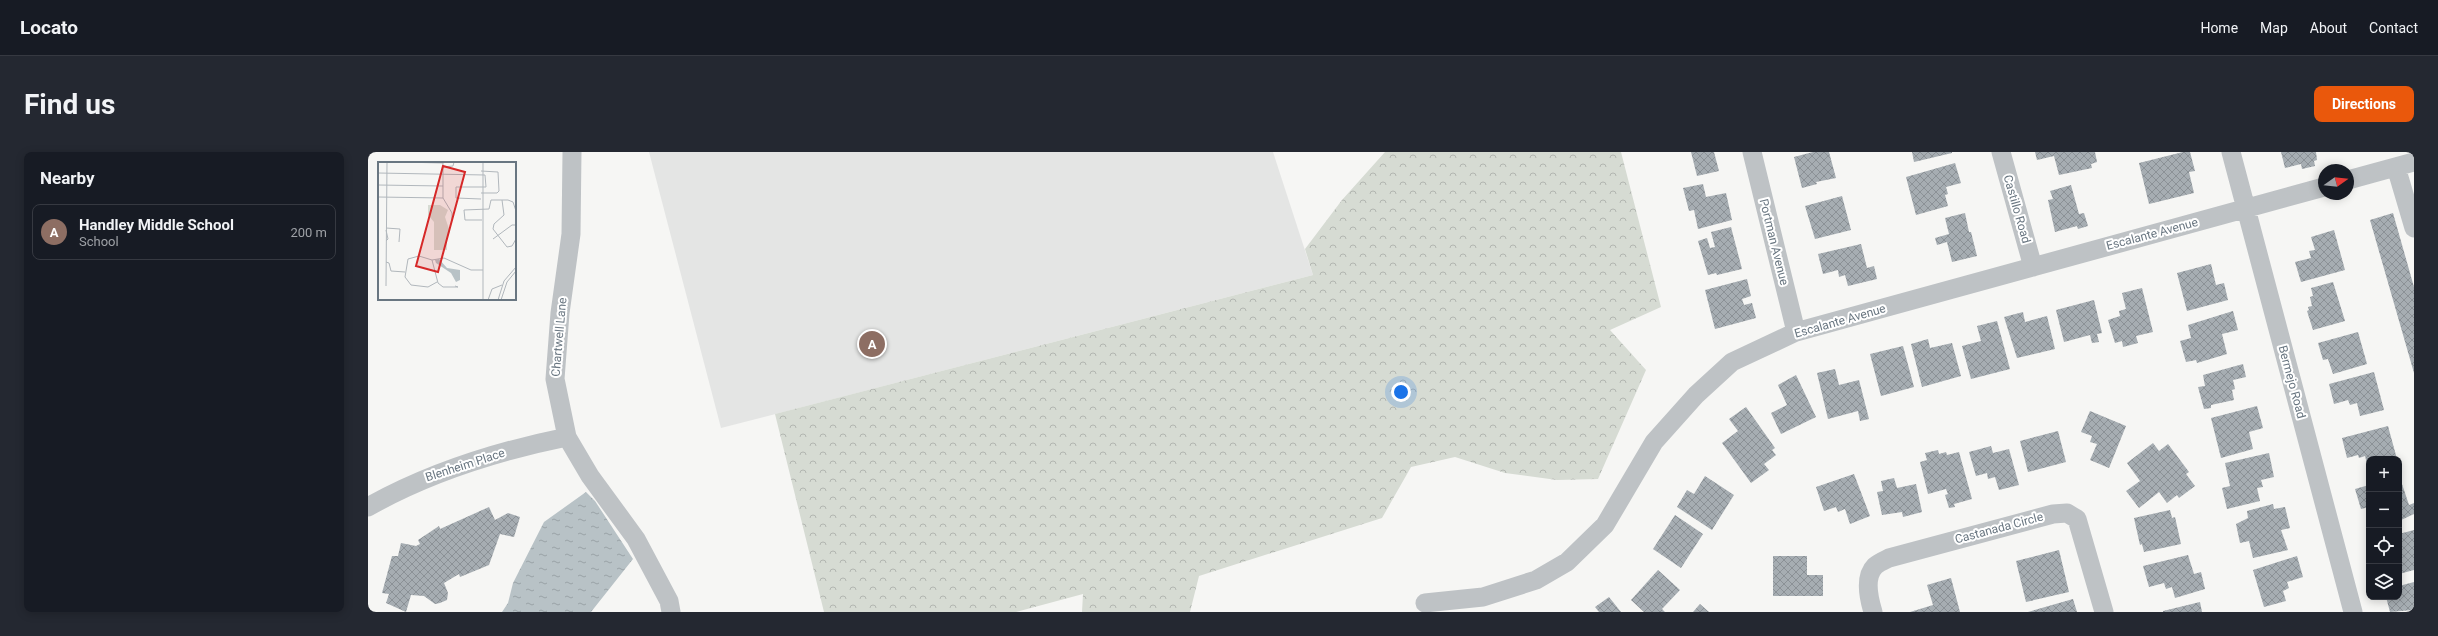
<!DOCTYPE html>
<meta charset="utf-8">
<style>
:root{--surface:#171b24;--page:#242831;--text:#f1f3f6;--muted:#9ea1a6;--line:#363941;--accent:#ea580c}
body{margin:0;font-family:Roboto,sans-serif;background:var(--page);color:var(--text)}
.controls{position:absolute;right:12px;bottom:12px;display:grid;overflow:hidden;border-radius:8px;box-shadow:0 2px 10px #0003}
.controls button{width:36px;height:36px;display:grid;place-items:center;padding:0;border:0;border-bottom:1px solid var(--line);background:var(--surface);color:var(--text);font:20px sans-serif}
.compass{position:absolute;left:1950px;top:12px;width:36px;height:36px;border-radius:50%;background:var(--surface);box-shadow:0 2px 10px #0003;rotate:75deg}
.you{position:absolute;left:1033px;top:240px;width:14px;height:14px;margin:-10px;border:3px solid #fff;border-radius:50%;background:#1a73e8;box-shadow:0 0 0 6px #1a73e833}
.badge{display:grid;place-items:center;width:26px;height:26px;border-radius:50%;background:var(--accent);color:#fff;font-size:13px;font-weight:700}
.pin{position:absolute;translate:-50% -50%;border:2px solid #fff;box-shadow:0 1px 4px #0006}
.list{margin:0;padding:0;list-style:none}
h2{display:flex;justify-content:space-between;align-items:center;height:52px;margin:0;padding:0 16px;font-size:17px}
h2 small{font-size:13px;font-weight:400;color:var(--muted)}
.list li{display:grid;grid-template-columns:26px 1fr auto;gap:12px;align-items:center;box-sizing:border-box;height:56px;margin:0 8px 8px;padding:0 8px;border:1px solid var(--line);border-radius:8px}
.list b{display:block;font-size:15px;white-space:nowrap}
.list p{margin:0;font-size:13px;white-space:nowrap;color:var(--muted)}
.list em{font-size:13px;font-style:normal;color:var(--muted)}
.icon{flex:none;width:22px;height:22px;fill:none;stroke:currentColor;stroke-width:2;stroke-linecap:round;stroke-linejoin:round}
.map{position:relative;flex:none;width:2046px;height:460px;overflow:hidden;border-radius:8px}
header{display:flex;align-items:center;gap:24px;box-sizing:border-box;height:56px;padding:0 20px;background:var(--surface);border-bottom:1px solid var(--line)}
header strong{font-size:19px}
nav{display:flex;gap:22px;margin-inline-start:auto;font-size:14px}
.intro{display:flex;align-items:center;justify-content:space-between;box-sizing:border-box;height:96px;padding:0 24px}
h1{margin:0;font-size:28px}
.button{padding:10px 18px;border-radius:8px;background:var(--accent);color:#fff;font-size:14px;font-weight:700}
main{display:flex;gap:24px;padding:0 24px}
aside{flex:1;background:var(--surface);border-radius:8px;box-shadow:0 2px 10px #0003}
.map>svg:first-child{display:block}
.built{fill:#e4e5e4}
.forest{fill:url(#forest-crowns)}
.water{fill:url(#water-ripples)}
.building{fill:url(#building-cross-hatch)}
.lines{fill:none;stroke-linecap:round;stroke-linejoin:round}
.minor{stroke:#bec2c5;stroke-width:19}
.labels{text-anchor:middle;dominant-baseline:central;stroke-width:4;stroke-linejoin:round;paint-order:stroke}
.street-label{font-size:12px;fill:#697681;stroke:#fff}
.inset-road{fill:none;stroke:#b1b7bc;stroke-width:1}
.view{fill:#d62828;fill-opacity:0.15;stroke:#d62828;stroke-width:2}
.inset-edge{fill:none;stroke:#697681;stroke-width:2}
</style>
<header>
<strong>Locato</strong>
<nav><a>Home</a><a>Map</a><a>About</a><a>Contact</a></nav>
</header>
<div class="intro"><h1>Find us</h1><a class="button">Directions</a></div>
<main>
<aside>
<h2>Nearby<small></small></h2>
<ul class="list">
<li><span class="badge" style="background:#8d6e63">A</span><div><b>Handley Middle School</b><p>School</p></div><em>200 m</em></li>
</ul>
</aside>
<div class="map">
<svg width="2046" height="460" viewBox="0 0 2046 460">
<defs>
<pattern id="forest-crowns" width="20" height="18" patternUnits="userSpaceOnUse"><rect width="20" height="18" fill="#d6dbd3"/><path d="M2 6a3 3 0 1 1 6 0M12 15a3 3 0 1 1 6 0" fill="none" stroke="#b2b6b1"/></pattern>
<pattern id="water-ripples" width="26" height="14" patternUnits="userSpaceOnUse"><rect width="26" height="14" fill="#b8c2c6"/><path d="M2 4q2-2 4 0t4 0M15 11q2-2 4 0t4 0" fill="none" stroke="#9aa2a6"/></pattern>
<pattern id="building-cross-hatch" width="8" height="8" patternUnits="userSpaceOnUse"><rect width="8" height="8" fill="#a6adb2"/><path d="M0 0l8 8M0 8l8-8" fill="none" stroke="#8b9196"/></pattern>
</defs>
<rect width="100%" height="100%" fill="#f6f6f4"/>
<!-- built -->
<path class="built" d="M 281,0 L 905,0 L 945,123 L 353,276 Z"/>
<!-- forest -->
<path class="forest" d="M 1017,0 L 1253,0 L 1293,155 L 1242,178 L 1278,218 L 1230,327 L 1189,328 L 1137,321 L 1087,305 L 1043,315 L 1014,366 L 831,424 L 822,460 L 714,460 L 715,442 L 648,460 L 456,460 L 407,262 L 945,123 L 937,97 L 974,48 Z"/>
<!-- water -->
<path class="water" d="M 218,340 L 227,349 L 265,407 L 223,460 L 134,460 L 140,451 L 145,431 L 176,370 Z"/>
<!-- building -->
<path class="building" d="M 1323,0 L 1346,0 L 1351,19 L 1329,24 Z
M 1445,0 L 1461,0 L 1468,26 L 1448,30 L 1449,32 L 1434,36 L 1426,5 Z
M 1544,0 L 1584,0 L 1584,1 L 1546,10 Z
M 1667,0 L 1727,0 L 1729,10 L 1723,12 L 1724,16 L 1691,23 L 1686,4 L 1669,8 Z
M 1815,0 L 1822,0 L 1827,19 L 1821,20 L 1826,41 L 1781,52 L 1771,11 Z
M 1913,0 L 1948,0 L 1949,8 L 1946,9 L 1947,14 L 1934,17 L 1933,12 L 1917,16 Z
M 1587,11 L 1593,31 L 1578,35 L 1580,42 L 1577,43 L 1580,54 L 1548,63 L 1538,25 Z
M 1335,32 L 1338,45 L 1358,41 L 1364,68 L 1330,77 L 1326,58 L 1321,59 L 1315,36 Z
M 1703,33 L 1711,62 L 1716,61 L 1720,74 L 1710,77 L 1709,74 L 1687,80 L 1680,48 L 1685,47 L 1682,39 Z
M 1474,44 L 1483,78 L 1447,87 L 1437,54 Z
M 1597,61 L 1601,80 L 1603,80 L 1609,104 L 1584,110 L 1579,90 L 1569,93 L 1567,86 L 1581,82 L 1577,66 Z
M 2025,61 L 2046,135 L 2046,221 L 2002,68 Z
M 1363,75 L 1374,117 L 1349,123 L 1348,121 L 1340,123 L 1330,89 L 1339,86 L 1342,96 L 1347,95 L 1343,80 Z
M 1966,78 L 1977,118 L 1933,130 L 1927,110 L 1943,106 L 1941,99 L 1947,98 L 1943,85 Z
M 1493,92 L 1499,116 L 1506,114 L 1509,127 L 1480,134 L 1477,123 L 1471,125 L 1470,118 L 1455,122 L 1450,102 Z
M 1843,112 L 1848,133 L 1856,131 L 1860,148 L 1819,159 L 1809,121 Z
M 1379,127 L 1383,144 L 1374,147 L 1376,153 L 1384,151 L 1388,166 L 1347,177 L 1337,138 Z
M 1965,130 L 1977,169 L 1945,178 L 1939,159 L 1941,158 L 1940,155 L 1944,154 L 1942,145 L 1945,144 L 1943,136 Z
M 1774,136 L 1785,180 L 1768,184 L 1770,191 L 1755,195 L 1754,189 L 1747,191 L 1740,168 L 1752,164 L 1751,159 L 1758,157 L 1754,141 Z
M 1726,148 L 1734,181 L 1729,182 L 1731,190 L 1724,191 L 1722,183 L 1696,190 L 1688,158 Z
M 1865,159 L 1870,178 L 1854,182 L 1859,202 L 1829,211 L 1828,208 L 1818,210 L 1812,189 L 1823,186 L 1820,173 Z
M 1655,160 L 1657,170 L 1679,164 L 1687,197 L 1649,206 L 1636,165 Z
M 1629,169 L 1642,217 L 1603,227 L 1594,194 L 1613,189 L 1609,174 Z
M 1990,180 L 1999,212 L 1965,222 L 1960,207 L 1955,208 L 1950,191 Z
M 1560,187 L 1562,196 L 1584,191 L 1593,224 L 1554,235 L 1543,192 Z
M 1535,194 L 1546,235 L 1513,244 L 1502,202 Z
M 1875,212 L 1878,225 L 1865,228 L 1867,237 L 1864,238 L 1866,248 L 1843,253 L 1843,256 L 1836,257 L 1830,235 L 1837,234 L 1835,223 Z
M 1467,217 L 1471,233 L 1491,228 L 1501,267 L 1492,269 L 1490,259 L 1460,267 L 1449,221 Z
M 2006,220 L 2016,258 L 1992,264 L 1989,251 L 1982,253 L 1980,248 L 1966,252 L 1961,232 Z
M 1428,223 L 1448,265 L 1413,282 L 1403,261 L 1419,253 L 1410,233 Z
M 1889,254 L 1895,276 L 1881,280 L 1885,297 L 1853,306 L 1843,266 Z
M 1378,255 L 1407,296 L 1404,298 L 1408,303 L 1396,312 L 1401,318 L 1383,331 L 1354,291 L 1370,279 L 1361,267 Z
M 1722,259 L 1758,274 L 1741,316 L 1722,308 L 1729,292 L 1722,290 L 1724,284 L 1713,280 Z
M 2020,274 L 2029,307 L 2001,307 L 2001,319 L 1997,304 L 1991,306 L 1990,303 L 1979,306 L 1974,286 Z
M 1690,279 L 1698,310 L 1660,320 L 1652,289 Z
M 1785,291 L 1791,299 L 1800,292 L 1821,320 L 1818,322 L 1827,334 L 1811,346 L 1809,343 L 1799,351 L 1791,340 L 1771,356 L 1758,339 L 1772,329 L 1759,311 Z
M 1623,294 L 1625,301 L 1641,297 L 1651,333 L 1631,338 L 1627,325 L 1620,327 L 1619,321 L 1608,324 L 1601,300 Z
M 1570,298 L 1571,302 L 1578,300 L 1579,303 L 1591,300 L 1604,347 L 1586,352 L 1587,355 L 1581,356 L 1577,343 L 1580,342 L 1578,337 L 1560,342 L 1552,310 L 1559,308 L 1557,301 Z
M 1901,301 L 1906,325 L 1893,328 L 1895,335 L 1889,336 L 1892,349 L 1859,357 L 1854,336 L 1862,334 L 1857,311 Z
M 1486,322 L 1502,364 L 1482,372 L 1477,357 L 1470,360 L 1468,355 L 1456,359 L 1448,335 Z
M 2031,323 L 2041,353 L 2046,351 L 2046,362 L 2031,369 Z
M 1337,324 L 1366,343 L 1344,378 L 1309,355 L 1319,338 L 1326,342 Z
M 1526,326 L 1529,336 L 1548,332 L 1554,360 L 1535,365 L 1534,360 L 1514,363 L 1509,340 L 1515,339 L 1513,329 Z
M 2001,333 L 2001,355 L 1993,357 L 1987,337 Z
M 1905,352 L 1906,357 L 1917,355 L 1922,376 L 1913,378 L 1920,398 L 1885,406 L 1881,389 L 1872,391 L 1868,372 L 1880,366 L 1879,359 Z
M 121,355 L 127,368 L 140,361 L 152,365 L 146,385 L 132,382 L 121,413 L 92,425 L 91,422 L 76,431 L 80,441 L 79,448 L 72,451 L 67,452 L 56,444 L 43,443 L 38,460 L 18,451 L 21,442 L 14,441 L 24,404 L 30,404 L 33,391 L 48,394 L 52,392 L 50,388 L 71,374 L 72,377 Z
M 1802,358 L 1804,366 L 1807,365 L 1813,392 L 1776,400 L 1774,392 L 1772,393 L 1766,366 Z
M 1307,363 L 1335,382 L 1313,416 L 1285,397 Z
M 2046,378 L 2046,418 L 2031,422 L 2031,382 Z
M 1691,398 L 1701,440 L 1658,450 L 1648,409 Z
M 1820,403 L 1826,422 L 1833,420 L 1837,437 L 1807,446 L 1804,435 L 1798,437 L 1796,431 L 1781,435 L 1775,414 Z
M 1405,404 L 1439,404 L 1439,423 L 1455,423 L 1455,444 L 1405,444 Z
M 1929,404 L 1935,425 L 1919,430 L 1921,436 L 1915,439 L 1918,449 L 1896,455 L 1885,418 Z
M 1290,418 L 1312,438 L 1294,457 L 1297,460 L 1276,460 L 1263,448 Z
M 1583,426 L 1592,460 L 1542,460 L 1565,453 L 1559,433 Z
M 2046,430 L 2046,460 L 2045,458 L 2022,460 L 2018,445 L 2031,445 L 2031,434 Z
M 1241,445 L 1253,460 L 1231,460 L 1227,455 Z
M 1705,447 L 1709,460 L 1660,460 Z
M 1832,450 L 1834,460 L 1795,460 L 1795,459 Z
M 1332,452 L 1341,460 L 1325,460 Z"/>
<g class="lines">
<!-- minor -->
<path class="minor" d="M 204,0 L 203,82 L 192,161 L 187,227 L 199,285 L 222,324 L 268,387 L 301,449 L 303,460
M 1384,0 L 1428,180
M 1633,0 L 1665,115
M 1863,0 L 1985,460
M 2028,15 L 2046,76
M 1980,28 L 2046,10
M 0,355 C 62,320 130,299 199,285
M 1057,451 L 1115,445 L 1168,428 L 1199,410 L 1237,373 L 1286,290 L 1328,243 L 1364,210 L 1428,180 L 1956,35
M 1505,460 C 1501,447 1496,425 1507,414 C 1510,411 1517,408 1521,406 L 1685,362 L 1699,361 L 1709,367 L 1736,460"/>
</g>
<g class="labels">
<!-- street labels -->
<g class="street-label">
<text transform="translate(1649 57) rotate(74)">Castillo Road</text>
<text transform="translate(1784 82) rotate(-15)">Escalante Avenue</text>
<text transform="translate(1406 90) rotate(76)">Portman Avenue</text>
<text transform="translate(1472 169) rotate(-16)">Escalante Avenue</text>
<text transform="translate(191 185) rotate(-85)">Chartwell Lane</text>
<text transform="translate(1924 230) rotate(75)">Bermejo Road</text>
<text transform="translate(97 313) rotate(-18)">Blenheim Place</text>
<text transform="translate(1631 376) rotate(-15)">Castanada Circle</text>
</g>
</g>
<!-- overview -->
<g transform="translate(10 10)">
<rect width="138" height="138" fill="#f6f6f4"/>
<path d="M 50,43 L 62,43 L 70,48 L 67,55 L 72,70 L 69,75 L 69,88 L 56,88 L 56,60 L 50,53 Z" fill="#d6dbd3"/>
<path d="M 61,97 L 69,106 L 82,108 L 82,118 L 78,120 L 73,111 L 58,101 L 57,98 Z" fill="#b8c2c6"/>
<path class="inset-road" d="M 23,0 L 65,1M 65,0 L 65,36 L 74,51 L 74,58M 86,0 L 118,0M 65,5 L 75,4 L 76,0M 0,11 L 107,13 L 108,25 L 78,25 L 78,36 L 103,37M 0,23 L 65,24M 103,31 L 119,31 L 121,29 L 120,10 L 103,9M 0,35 L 65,36M 124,38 L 126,53 L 116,62 L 115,67 L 129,85 L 134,84 L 138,77M 104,58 L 87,58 L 86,48 L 111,47 L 113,38 L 130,38 L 135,40 L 138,49M 8,66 L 22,67 L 21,80M 115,77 L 134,63 L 138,63M 8,79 L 10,77 L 8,68M 54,98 L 60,121 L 65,125 L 80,125 L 77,124M 8,100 L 11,101 L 13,109 L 27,110M 59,120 L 50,125 L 33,123 L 27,115 L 30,97 L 41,94 L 54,98 L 66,96 L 93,108 L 105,108M 8,124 L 9,0M 105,138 L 105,0M 110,138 L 114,127 L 124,123M 120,138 L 126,119 L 138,105M 123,138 L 129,120 L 138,109"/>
<path class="view" d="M 65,4 L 87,10 L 60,110 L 38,104 Z"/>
<rect width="138" height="138" class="inset-edge"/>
</g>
</svg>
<div class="controls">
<button>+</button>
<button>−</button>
<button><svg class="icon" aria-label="locate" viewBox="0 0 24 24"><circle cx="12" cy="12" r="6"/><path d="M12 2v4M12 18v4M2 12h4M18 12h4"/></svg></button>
<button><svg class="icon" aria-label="layers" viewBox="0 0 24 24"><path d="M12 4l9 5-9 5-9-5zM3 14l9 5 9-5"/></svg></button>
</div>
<svg class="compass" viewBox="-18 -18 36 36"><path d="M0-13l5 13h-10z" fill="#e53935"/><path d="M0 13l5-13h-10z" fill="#9ea1a6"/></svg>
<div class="you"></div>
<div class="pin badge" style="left:504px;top:192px;background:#8d6e63">A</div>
</div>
</main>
